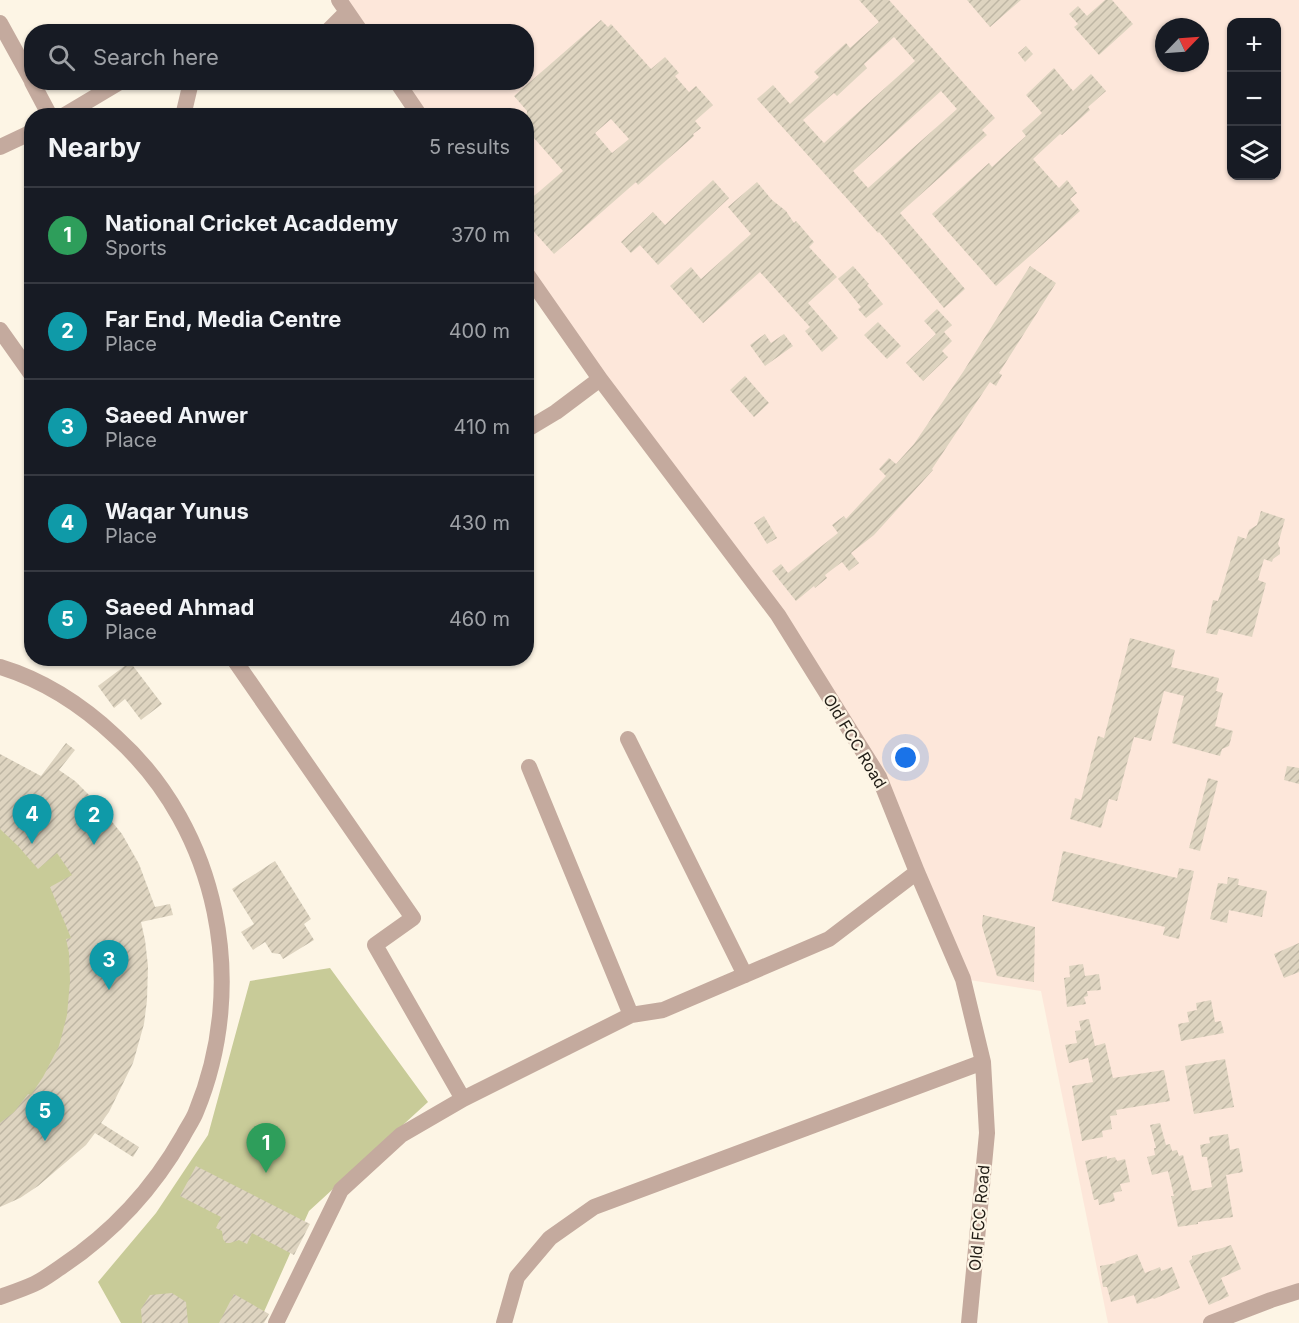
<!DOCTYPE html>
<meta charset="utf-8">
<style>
:root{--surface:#171b24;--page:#242831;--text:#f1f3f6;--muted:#9ea1a6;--line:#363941;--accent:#b45309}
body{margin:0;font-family:Inter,sans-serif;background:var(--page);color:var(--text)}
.controls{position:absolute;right:18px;top:18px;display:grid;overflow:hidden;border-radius:12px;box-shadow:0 2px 4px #0004}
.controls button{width:54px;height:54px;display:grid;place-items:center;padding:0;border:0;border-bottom:2px solid var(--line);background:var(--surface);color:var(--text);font:30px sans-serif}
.compass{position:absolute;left:1155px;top:18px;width:54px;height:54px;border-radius:50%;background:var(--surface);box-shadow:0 2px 4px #0004;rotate:65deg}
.you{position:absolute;left:906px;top:758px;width:21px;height:21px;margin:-15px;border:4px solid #fff;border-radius:50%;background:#1a73e8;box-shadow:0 0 0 9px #1a73e833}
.badge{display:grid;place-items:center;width:39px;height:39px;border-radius:50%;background:var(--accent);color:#fff;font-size:20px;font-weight:700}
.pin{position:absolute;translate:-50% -50px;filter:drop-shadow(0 2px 3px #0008)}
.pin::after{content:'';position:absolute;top:32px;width:21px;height:18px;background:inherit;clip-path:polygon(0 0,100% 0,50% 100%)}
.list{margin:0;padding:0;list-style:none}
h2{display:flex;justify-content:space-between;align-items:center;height:78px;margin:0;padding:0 24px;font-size:26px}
h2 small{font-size:20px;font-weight:400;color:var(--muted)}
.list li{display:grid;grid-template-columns:39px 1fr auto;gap:18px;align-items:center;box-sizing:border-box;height:96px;padding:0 24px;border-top:2px solid var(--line)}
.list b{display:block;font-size:22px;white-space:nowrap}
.list p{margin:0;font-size:20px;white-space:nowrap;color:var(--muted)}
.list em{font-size:20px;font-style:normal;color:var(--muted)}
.icon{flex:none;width:33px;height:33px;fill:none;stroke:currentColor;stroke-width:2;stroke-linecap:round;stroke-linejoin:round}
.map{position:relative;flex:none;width:1299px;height:1323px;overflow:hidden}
.search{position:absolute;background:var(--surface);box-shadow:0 2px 4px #0004;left:24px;top:24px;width:510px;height:66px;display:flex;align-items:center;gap:15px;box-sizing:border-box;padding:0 21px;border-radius:24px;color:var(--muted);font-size:22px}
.panel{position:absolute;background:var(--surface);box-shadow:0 2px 4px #0004;left:24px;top:108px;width:510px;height:558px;border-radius:24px}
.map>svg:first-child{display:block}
.education{fill:#fde7da;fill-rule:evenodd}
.pitch{fill:#c8cb98}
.building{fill:url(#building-hatch);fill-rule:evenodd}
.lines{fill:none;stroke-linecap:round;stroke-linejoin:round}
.minor{stroke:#c4aa9e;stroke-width:16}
.labels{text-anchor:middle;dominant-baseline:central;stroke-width:4.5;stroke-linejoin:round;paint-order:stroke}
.street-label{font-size:16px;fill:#221e17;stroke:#fdf5e5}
</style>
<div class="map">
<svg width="1299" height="1323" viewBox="0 0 1299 1323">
<defs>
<pattern id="building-hatch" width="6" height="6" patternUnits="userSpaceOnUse" patternTransform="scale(1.5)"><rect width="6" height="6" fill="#ded4c0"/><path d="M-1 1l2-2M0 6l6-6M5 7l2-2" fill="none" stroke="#beb6a4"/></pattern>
</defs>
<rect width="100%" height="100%" fill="#fdf5e5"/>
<!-- education -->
<path class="education" d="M 337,0 L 1299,0 L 1299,1292 L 1213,1323 L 1108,1323 L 1041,991 L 963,979 L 879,777 L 778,615 L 527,274 L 526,116 L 417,115 L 394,83 L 526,82 L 526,32 L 359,31 ZM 1232,22 L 1276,22 L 1276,176 L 1232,176 ZM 1164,27 L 1200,27 L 1200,63 L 1164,63 Z"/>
<!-- pitch -->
<path class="pitch" d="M 0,756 L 122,885 L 0,1203 Z
M 330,968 L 428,1102 L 309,1211 L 259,1323 L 121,1323 L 98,1282 L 156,1213 L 208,1135 L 250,981 Z"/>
<!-- building -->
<path class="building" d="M 859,0 L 889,0 L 995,118 L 982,130 L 987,135 L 900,213 L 965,289 L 944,308 L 879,232 L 878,233 L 757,99 L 773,85 L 790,104 L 819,77 L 814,72 L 846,43 L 850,48 L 879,22 ZM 894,37 L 915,61 L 824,143 L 803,120 L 834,93 L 837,96 L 867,68 L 864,64 ZM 941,91 L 957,109 L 868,188 L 853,171 Z
M 967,0 L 1021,0 L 990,27 Z
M 1105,0 L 1112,0 L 1133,24 L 1099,55 L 1074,27 L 1078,24 L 1069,14 L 1078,6 L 1087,16 Z
M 601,20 L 608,27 L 611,24 L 651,69 L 665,57 L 679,73 L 675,76 L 689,92 L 696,86 L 713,105 L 695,121 L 701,128 L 693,134 L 694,136 L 638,185 L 636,182 L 554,254 L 526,223 L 526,203 L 563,171 L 526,129 L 527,111 L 514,96 ZM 611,119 L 629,139 L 612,153 L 595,133 Z
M 1026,46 L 1033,54 L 1025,62 L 1018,53 Z
M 1054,68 L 1073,91 L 1091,74 L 1106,91 L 1088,107 L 1090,110 L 1062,135 L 1060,134 L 1033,159 L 1059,188 L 1067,180 L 1077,193 L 1070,199 L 1080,211 L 996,286 L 932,214 L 989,163 L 992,167 L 1026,136 L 1022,131 L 1042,113 L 1026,95 Z
M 713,180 L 729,198 L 658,265 L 640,245 L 631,253 L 621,242 L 653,212 L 665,225 Z
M 757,182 L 772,200 L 786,211 L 794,223 L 796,221 L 814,242 L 809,247 L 837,277 L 808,303 L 838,338 L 822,352 L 805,331 L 810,327 L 760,272 L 703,323 L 670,286 L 691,267 L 701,279 L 751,234 L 728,207 Z
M 853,266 L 869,284 L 867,285 L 883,304 L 866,318 L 858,309 L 861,307 L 838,279 Z
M 1030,266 L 1056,283 L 999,373 L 1002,375 L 996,386 L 990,382 L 932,469 L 933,470 L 874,535 L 851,553 L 859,563 L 849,571 L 842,562 L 825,575 L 827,578 L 815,588 L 814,586 L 796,601 L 772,571 L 781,564 L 788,573 L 838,533 L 832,525 L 844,516 L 846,519 L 886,476 L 879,469 L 889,458 L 896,464 L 914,444 L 963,372 Z
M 937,309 L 952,325 L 944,332 L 952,341 L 942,351 L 948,357 L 923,381 L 906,363 L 936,334 L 924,321 Z
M 878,322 L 901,346 L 887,359 L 864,335 Z
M 765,334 L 771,343 L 784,334 L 793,346 L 765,366 L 750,345 Z
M 745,376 L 769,403 L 754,417 L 730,390 Z
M 1261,511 L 1285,519 L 1278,544 L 1280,548 L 1280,554 L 1273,559 L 1272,562 L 1264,559 L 1258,580 L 1266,583 L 1252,637 L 1219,629 L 1217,635 L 1206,633 L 1213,600 L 1218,601 L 1238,536 L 1246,539 L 1249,530 L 1257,525 Z
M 764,516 L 777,538 L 767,544 L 754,523 Z
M 1130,638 L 1175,650 L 1171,667 L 1219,678 L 1216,691 L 1223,693 L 1215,726 L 1233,731 L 1229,746 L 1222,749 L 1220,756 L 1172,743 L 1184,696 L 1164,691 L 1151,741 L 1134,737 L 1117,801 L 1109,799 L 1101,828 L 1070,819 L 1075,798 L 1081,800 L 1098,736 L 1104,738 Z
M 130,662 L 162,704 L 141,720 L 125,699 L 114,708 L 98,686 Z
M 66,743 L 75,750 L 59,770 L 75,781 L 99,805 L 109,818 L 122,834 L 139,864 L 155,907 L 170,904 L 173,915 L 141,922 L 145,940 L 148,966 L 147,1000 L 144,1024 L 133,1063 L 109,1112 L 101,1123 L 139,1147 L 133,1157 L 95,1133 L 86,1145 L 38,1186 L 20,1198 L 0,1207 L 0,1123 L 14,1112 L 28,1094 L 31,1095 L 43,1077 L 59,1046 L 67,1015 L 70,981 L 69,953 L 66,939 L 71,938 L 50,887 L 72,875 L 57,853 L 38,869 L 18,846 L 0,829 L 0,754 L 41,776 Z
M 1287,766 L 1299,768 L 1299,784 L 1284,780 Z
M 1208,778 L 1218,781 L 1200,851 L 1189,848 Z
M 1063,851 L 1177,878 L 1179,868 L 1194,871 L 1179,939 L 1163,935 L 1165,927 L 1052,901 Z
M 275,861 L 311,919 L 304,924 L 314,940 L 283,959 L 280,954 L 272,953 L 265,942 L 253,950 L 241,932 L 254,924 L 232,889 Z
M 1228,877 L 1239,879 L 1238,885 L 1267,891 L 1262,917 L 1229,910 L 1227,923 L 1210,919 L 1218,883 L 1227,884 Z
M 983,915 L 1035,927 L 1034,982 L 997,976 L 982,926 Z
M 1299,943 L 1299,972 L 1284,978 L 1274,954 Z
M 1083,964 L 1085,976 L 1099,974 L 1101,990 L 1087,991 L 1088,996 L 1084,997 L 1086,1004 L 1067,1007 L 1064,978 L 1070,977 L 1069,966 Z
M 1211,1000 L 1215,1022 L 1221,1021 L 1224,1033 L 1181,1041 L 1178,1024 L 1189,1022 L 1187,1012 L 1197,1010 L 1196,1003 Z
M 1089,1019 L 1095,1046 L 1105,1043 L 1113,1078 L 1164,1070 L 1170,1101 L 1116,1110 L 1117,1115 L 1110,1116 L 1112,1129 L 1102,1131 L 1103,1137 L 1082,1141 L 1072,1086 L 1093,1082 L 1088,1058 L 1069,1063 L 1065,1045 L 1077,1043 L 1075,1031 L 1081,1030 L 1079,1021 Z
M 1225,1059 L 1234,1107 L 1194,1114 L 1185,1066 Z
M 1160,1123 L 1166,1145 L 1170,1144 L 1172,1151 L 1177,1150 L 1179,1156 L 1183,1155 L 1192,1191 L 1212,1187 L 1207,1157 L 1202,1157 L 1200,1145 L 1210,1143 L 1209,1137 L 1228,1134 L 1230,1150 L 1239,1148 L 1243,1172 L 1226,1175 L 1233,1217 L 1198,1222 L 1198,1224 L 1178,1227 L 1171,1196 L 1174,1196 L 1168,1171 L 1152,1175 L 1147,1157 L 1155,1155 L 1154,1148 L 1156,1148 L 1150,1125 Z
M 1107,1156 L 1107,1159 L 1115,1157 L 1117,1161 L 1125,1159 L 1130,1182 L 1120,1184 L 1122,1191 L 1113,1193 L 1115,1201 L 1099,1205 L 1098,1199 L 1094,1200 L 1085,1161 Z
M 196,1166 L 310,1224 L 294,1255 L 252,1233 L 247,1244 L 239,1240 L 230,1243 L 226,1243 L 223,1239 L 222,1231 L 216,1228 L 221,1217 L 180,1196 Z
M 1231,1245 L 1241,1269 L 1221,1278 L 1229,1296 L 1209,1305 L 1189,1261 L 1192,1259 L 1192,1256 L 1222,1248 Z
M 1137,1254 L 1145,1273 L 1160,1267 L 1161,1271 L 1172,1267 L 1180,1288 L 1154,1299 L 1153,1298 L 1137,1304 L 1134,1295 L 1111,1302 L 1107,1287 L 1103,1287 L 1100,1266 L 1116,1263 L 1115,1262 Z
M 172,1293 L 186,1302 L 188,1323 L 142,1323 L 141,1309 L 150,1295 Z
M 234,1294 L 269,1314 L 264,1323 L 219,1323 Z"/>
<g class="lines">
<!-- minor -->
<path class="minor" d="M 339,0 L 361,32
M 0,23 L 32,81
M 327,32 L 347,12
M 32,82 L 50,116
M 397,82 L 420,116
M 63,116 L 120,82
M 183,116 L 191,82
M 0,147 L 32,132
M 526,273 L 600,379 L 778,615 L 879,777 L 917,872 L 963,979 L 983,1062 L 987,1133 L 969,1323
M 0,330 L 32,375
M 526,430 L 556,412 L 600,379
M 233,658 L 413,918 L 375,945 L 463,1099
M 0,667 C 43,680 83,706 116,737 C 219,830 249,984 196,1112 C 193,1120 187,1128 183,1136 C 153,1189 112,1233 61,1267 C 52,1273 43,1280 34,1284 C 23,1289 11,1293 0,1297
M 628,739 L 745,975
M 529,767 L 631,1015
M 276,1323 L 341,1190 L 401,1135 L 463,1099 L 631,1015 L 663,1010 L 829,939 L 917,872
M 504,1323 L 517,1277 L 550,1238 L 594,1207 L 983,1062
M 1211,1323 L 1271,1300 L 1299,1291"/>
</g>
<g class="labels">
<!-- street labels -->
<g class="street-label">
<text transform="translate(855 741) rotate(59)">Old FCC Road</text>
<text transform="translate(979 1218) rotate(-85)">Old FCC Road</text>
</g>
</g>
</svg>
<div class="controls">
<button>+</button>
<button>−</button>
<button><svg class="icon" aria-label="layers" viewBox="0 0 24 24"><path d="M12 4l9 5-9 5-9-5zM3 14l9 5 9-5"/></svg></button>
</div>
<svg class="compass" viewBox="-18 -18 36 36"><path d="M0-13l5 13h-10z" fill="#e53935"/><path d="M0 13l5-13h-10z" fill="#9ea1a6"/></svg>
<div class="you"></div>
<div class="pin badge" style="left:266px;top:1173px;background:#2e9e5b">1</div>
<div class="pin badge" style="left:94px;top:845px;background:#0f9aa8">2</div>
<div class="pin badge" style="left:109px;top:990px;background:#0f9aa8">3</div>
<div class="pin badge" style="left:32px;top:844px;background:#0f9aa8">4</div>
<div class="pin badge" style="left:45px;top:1141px;background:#0f9aa8">5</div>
<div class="search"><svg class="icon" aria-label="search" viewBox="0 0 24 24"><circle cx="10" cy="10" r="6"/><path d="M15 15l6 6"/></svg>Search here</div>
<section class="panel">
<h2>Nearby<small>5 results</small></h2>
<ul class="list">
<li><span class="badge" style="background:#2e9e5b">1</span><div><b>National Cricket Acaddemy</b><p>Sports</p></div><em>370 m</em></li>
<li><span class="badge" style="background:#0f9aa8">2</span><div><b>Far End, Media Centre</b><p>Place</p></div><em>400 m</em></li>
<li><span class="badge" style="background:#0f9aa8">3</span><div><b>Saeed Anwer</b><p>Place</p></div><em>410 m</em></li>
<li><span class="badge" style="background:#0f9aa8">4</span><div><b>Waqar Yunus</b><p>Place</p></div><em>430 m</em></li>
<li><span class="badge" style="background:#0f9aa8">5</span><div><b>Saeed Ahmad</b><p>Place</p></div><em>460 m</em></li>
</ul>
</section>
</div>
